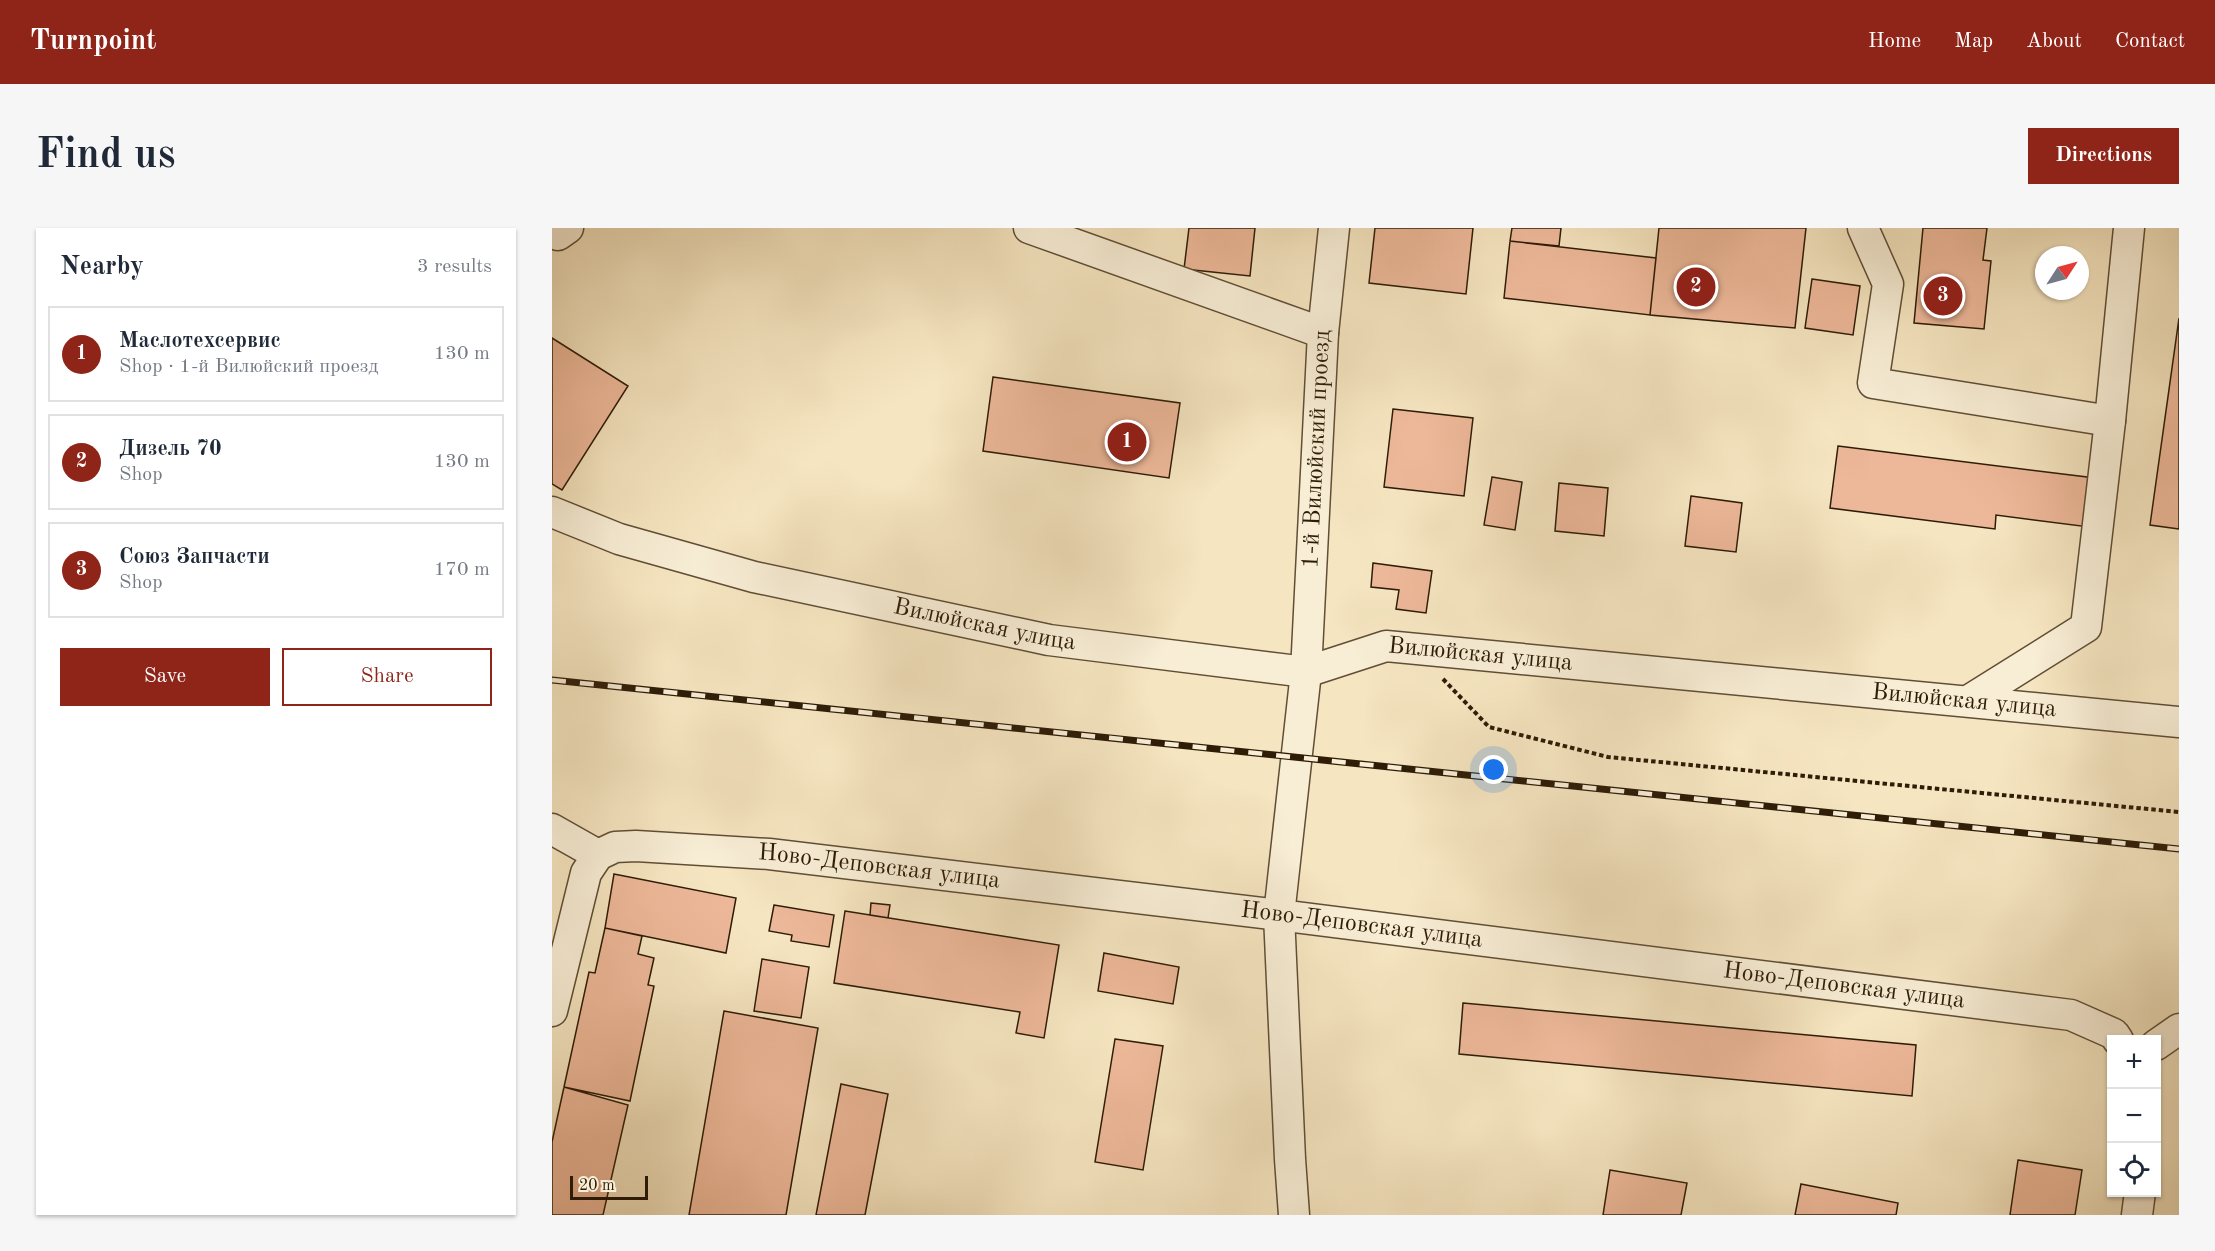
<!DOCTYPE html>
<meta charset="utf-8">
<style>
:root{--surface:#fff;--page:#f6f6f7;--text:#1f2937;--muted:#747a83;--line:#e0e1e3;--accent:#8f2418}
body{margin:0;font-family:"Old Standard TT",serif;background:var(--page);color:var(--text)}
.controls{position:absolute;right:18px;bottom:18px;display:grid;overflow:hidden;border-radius:0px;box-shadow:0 2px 4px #0004}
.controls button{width:54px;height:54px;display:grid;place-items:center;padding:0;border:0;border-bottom:2px solid var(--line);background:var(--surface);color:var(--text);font:30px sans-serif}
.compass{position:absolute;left:1483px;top:18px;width:54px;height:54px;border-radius:50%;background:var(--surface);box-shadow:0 2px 4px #0004;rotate:54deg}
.scale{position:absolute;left:18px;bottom:15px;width:78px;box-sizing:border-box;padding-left:6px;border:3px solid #2e1c07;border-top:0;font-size:16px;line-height:21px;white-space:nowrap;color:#2e1c07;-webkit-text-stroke:4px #f8eed6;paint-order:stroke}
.you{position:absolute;left:942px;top:542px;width:21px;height:21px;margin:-15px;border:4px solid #fff;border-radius:50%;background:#1a73e8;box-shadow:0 0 0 9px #1a73e833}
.badge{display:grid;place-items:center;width:39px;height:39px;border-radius:50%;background:var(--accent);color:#fff;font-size:20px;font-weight:700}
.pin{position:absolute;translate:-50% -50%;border:3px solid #fff;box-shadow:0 2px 6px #0006}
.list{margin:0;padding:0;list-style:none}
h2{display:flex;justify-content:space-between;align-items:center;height:78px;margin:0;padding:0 24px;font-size:26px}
h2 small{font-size:20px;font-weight:400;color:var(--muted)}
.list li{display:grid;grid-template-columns:39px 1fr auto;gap:18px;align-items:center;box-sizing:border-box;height:96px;margin:0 12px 12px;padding:0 12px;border:2px solid var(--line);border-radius:0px}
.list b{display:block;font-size:22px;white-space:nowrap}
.list p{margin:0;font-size:20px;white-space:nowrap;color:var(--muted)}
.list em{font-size:20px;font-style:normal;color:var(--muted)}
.actions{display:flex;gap:12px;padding:18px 24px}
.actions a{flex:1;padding:14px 0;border:2px solid var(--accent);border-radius:0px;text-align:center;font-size:21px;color:var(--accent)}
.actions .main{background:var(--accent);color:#fff}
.icon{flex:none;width:33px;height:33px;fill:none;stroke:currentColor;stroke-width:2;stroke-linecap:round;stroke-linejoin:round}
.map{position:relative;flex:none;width:1627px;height:987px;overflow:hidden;border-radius:0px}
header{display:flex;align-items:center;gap:36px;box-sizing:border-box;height:84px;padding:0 30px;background:var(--accent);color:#fff}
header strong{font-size:28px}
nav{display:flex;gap:33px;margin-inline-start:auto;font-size:21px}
.intro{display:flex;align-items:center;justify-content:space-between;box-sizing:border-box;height:144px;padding:0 36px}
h1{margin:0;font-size:42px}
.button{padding:15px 27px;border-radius:0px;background:var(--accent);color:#fff;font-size:21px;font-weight:700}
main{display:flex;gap:36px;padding:0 36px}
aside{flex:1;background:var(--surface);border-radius:0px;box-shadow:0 2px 4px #0004}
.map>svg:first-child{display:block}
.building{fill:#edb899;stroke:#2e1c07;stroke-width:1.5}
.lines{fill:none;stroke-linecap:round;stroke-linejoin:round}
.minor-casing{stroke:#604e35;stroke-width:33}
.path{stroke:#2e1c07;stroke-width:4;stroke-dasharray:4.5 3;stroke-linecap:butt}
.minor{stroke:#f8eed6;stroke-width:30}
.rail-casing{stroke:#2e1c07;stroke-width:7}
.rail{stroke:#f8eed6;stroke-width:4.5;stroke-dasharray:14;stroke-linecap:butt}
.labels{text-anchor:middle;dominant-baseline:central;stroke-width:5;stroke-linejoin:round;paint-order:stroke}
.street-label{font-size:24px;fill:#2e1c07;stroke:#f8eed6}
</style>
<header>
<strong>Turnpoint</strong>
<nav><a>Home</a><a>Map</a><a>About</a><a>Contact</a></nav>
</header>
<div class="intro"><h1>Find us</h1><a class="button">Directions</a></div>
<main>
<aside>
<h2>Nearby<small>3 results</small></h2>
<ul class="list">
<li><span class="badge">1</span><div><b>Маслотехсервис</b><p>Shop · 1-й Вилюйский проезд</p></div><em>130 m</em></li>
<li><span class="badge">2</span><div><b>Дизель 70</b><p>Shop</p></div><em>130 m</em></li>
<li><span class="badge">3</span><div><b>Союз Запчасти</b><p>Shop</p></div><em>170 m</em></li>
</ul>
<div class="actions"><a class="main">Save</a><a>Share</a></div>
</aside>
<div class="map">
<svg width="1627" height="987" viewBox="0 0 1627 987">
<rect width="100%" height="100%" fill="#f5e5c0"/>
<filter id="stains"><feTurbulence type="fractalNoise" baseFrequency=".00333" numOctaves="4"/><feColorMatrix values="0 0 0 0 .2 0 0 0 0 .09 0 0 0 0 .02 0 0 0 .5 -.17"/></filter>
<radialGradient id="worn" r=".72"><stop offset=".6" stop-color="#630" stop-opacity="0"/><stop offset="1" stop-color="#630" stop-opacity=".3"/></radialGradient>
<!-- building -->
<path class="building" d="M 637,0 L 703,0 L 698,48 L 632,41 Z
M 823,0 L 921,0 L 914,66 L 817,55 Z
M 960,0 L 1009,0 L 1007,18 L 958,13 Z
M 1107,0 L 1254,0 L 1243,100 L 1098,87 Z
M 1371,0 L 1435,0 L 1431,32 L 1439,33 L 1432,101 L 1362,95 Z
M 958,13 L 1104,30 L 1098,87 L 952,70 Z
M 1260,51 L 1308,58 L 1301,107 L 1253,100 Z
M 1627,90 L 1627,301 L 1598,297 Z
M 0,110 L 76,158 L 10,262 L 0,256 Z
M 441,149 L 628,175 L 617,250 L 431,223 Z
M 841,181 L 921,190 L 912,268 L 832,259 Z
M 1286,218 L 1543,250 L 1537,299 L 1444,287 L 1443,301 L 1278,280 Z
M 940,249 L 970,254 L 963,302 L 932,297 Z
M 1007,255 L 1056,260 L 1052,308 L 1003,303 Z
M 1139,268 L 1190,275 L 1184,324 L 1133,318 Z
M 821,335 L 880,343 L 874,385 L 844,381 L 847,362 L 819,359 Z
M 62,646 L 184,670 L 174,725 L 53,700 Z
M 319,675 L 338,677 L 336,690 L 318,687 Z
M 222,677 L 282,687 L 277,719 L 239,713 L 240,707 L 217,703 Z
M 293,683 L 507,717 L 492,810 L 464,805 L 468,784 L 282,755 Z
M 53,700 L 90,708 L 86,726 L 102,730 L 96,757 L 102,758 L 78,873 L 12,859 L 37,744 L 43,745 Z
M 552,725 L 627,739 L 621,776 L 546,763 Z
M 210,731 L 257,739 L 249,790 L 202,783 Z
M 911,775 L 1364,817 L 1360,868 L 907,826 Z
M 172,783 L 266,800 L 234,987 L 137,987 Z
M 563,811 L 611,818 L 591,942 L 543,934 Z
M 289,856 L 336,866 L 313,987 L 264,987 Z
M 12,859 L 76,877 L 51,987 L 0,987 L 0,914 Z
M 1466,932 L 1530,942 L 1523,987 L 1458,987 Z
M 1058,942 L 1135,955 L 1129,987 L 1051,987 Z
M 1249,956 L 1346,975 L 1344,987 L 1243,987 Z"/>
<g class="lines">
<!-- minor casing -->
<g class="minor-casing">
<g id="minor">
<path d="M 477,0 L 771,105"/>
<path d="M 1311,0 L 1336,56 L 1321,155 L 1558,193"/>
<path d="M 0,3 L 6,7 L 16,0"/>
<path id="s1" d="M 0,284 L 67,311 L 202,349 L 497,412 L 754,444 L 834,418 L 1627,494"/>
<path d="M 1416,473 L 1534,399 L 1558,193 L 1577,0"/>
<path d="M 0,601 L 46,627"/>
<path id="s2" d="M 46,627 L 63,619 L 84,618 L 217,626 L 727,687 L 1519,787 L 1562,806 L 1566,812"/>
<path d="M 0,783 L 34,645 L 46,627"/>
<path d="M 1604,817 L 1627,801"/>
<path id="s3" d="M 742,987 L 738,931 L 727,687 L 754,444 L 771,105 L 782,0"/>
<path d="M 1585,987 L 1588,964"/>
</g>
</g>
<!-- path -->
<path class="path" d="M 891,451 L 937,499 L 1056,529 L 1627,584"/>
<!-- minor -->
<use href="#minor" class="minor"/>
<!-- rail casing -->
<g class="rail-casing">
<path id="rail" d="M 0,452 L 1627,621"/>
</g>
<!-- rail -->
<use href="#rail" class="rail"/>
</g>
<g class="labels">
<!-- street labels -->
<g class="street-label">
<text stroke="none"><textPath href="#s3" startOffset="768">1-й Вилюйский проезд</textPath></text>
<text stroke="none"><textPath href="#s1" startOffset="448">Вилюйская улица</textPath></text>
<text stroke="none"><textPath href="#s1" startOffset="952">Вилюйская улица</textPath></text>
<text stroke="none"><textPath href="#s1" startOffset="1438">Вилюйская улица</textPath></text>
<text stroke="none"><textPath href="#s2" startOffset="284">Ново-Деповская улица</textPath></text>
<text stroke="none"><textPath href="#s2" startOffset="770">Ново-Деповская улица</textPath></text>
<text stroke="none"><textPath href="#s2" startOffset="1256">Ново-Деповская улица</textPath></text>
</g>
</g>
<rect width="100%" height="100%" filter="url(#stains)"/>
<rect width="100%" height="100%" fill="url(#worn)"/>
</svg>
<div class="controls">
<button>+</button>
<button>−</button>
<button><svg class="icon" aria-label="locate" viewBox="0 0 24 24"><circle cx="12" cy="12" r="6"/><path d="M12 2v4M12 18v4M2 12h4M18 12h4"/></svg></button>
</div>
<svg class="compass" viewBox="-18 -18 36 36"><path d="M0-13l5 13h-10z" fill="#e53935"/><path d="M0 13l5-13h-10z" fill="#747a83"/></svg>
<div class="scale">20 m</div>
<div class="you"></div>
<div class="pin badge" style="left:575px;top:214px">1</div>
<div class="pin badge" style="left:1144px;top:59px">2</div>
<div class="pin badge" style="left:1391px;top:68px">3</div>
</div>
</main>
